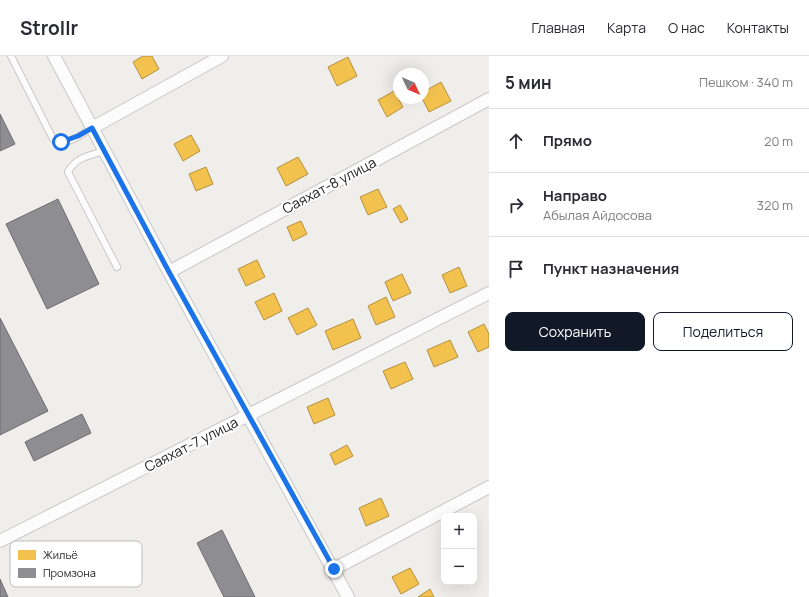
<!DOCTYPE html>
<html lang="ru">
<meta charset="utf-8">
<style>
:root{--surface:#fff;--page:#f2f2f3;--text:#2b2b33;--muted:#7c7c81;--line:#e1e1e2;--accent:#111827}
body{margin:0;font-family:Manrope,sans-serif;background:var(--page);color:var(--text)}
.controls{position:absolute;right:12px;bottom:12px;display:grid;overflow:hidden;border-radius:8px;box-shadow:0 4px 16px #0002}
.controls button{width:36px;height:36px;display:grid;place-items:center;padding:0;border:0;border-bottom:1px solid var(--line);background:var(--surface);color:var(--text);font:20px sans-serif}
.compass{position:absolute;left:393px;top:12px;width:36px;height:36px;border-radius:50%;background:var(--surface);box-shadow:0 4px 16px #0002;rotate:134deg}
.stop{position:absolute;width:12px;height:12px;margin:-9px;border:3px solid #1a73e8;border-radius:50%;background:#fff}
.stop.end{background:#1a73e8;border-color:#fff;box-shadow:0 1px 4px #0008}
.list{margin:0;padding:0;list-style:none}
h2{display:flex;justify-content:space-between;align-items:center;height:52px;margin:0;padding:0 16px;font-size:17px}
h2 small{font-size:13px;font-weight:400;color:var(--muted)}
.list li{display:grid;grid-template-columns:26px 1fr auto;gap:12px;align-items:center;box-sizing:border-box;height:64px;padding:0 16px;border-top:1px solid var(--line)}
.list b{display:block;font-size:15px;white-space:nowrap}
.list p{margin:0;font-size:13px;white-space:nowrap;color:var(--muted)}
.list em{font-size:13px;font-style:normal;color:var(--muted)}
.actions{display:flex;gap:8px;padding:12px 16px}
.actions a{flex:1;padding:9px 0;border:1px solid var(--accent);border-radius:8px;text-align:center;font-size:14px;color:var(--accent)}
.actions .main{background:var(--accent);color:#fff}
.icon{flex:none;width:22px;height:22px;fill:none;stroke:currentColor;stroke-width:2;stroke-linecap:round;stroke-linejoin:round}
.map{position:relative;flex:none;width:489px;height:541px;overflow:hidden}
header{display:flex;align-items:center;gap:24px;box-sizing:border-box;height:56px;padding:0 20px;background:var(--surface);border-bottom:1px solid var(--line)}
header strong{font-size:19px}
nav{display:flex;gap:22px;margin-inline-start:auto;font-size:14px}
main{display:flex}
aside{flex:1;background:var(--surface)}
.map>svg:first-child{display:block}
.homes{fill:#f2c14e;stroke:#b49141}
.industry{fill:#8d8d92;stroke:#6d6d70}
.lines{fill:none;stroke-linecap:round;stroke-linejoin:round}
.lane-casing{stroke:#c9c8c7;stroke-width:8}
.street-casing{stroke:#c9c8c7;stroke-width:14}
.lane{stroke:#fdfcfc;stroke-width:6}
.street{stroke:#fdfcfc;stroke-width:12}
.route{stroke:#1a73e8;stroke-width:5}
.labels{text-anchor:middle;dominant-baseline:central;stroke-width:4;stroke-linejoin:round;paint-order:stroke}
.street-label{font-size:14px;fill:#222;stroke:#fff}
.key{fill:#fff;stroke:#bdbdbd;stroke-width:1}
.key-label{font-size:11px;fill:#222}
</style>
<header>
<strong>Strollr</strong>
<nav><a>Главная</a><a>Карта</a><a>О нас</a><a>Контакты</a></nav>
</header>
<main>
<div class="map">
<svg width="489" height="541" viewBox="0 0 489 541">
<rect width="100%" height="100%" fill="#f0eeeb"/>
<!-- homes -->
<path class="homes" d="M 143,0 L 152,0 L 159,13 L 142,23 L 133,6 Z
M 348,1 L 357,20 L 337,30 L 328,11 Z
M 441,26 L 451,45 L 429,56 L 422,42 L 423,42 L 423,36 Z
M 394,35 L 403,51 L 387,61 L 378,44 Z
M 191,79 L 200,95 L 183,105 L 174,88 Z
M 298,101 L 308,118 L 286,130 L 277,112 Z
M 206,111 L 213,128 L 196,135 L 189,118 Z
M 378,133 L 387,151 L 368,159 L 360,141 Z
M 400,149 L 408,163 L 401,167 L 393,153 Z
M 301,165 L 307,178 L 293,185 L 287,171 Z
M 257,204 L 265,221 L 246,230 L 238,213 Z
M 459,211 L 467,230 L 450,237 L 442,219 Z
M 402,218 L 411,237 L 393,245 L 385,226 Z
M 274,237 L 282,255 L 264,264 L 255,246 Z
M 386,241 L 395,261 L 376,269 L 368,250 Z
M 308,252 L 317,269 L 297,279 L 288,262 Z
M 353,263 L 361,282 L 333,294 L 325,275 Z
M 484,268 L 489,278 L 489,291 L 478,296 L 468,276 Z
M 450,284 L 458,301 L 434,311 L 427,294 Z
M 405,306 L 413,323 L 391,333 L 383,315 Z
M 328,342 L 335,359 L 314,368 L 307,351 Z
M 347,389 L 353,400 L 335,409 L 330,398 Z
M 381,442 L 389,460 L 366,470 L 359,452 Z
M 410,512 L 419,528 L 401,538 L 392,521 Z
M 430,533 L 434,541 L 418,541 Z"/>
<!-- industry -->
<path class="industry" d="M 0,58 L 15,88 L 0,95 Z
M 58,143 L 99,228 L 47,253 L 6,168 Z
M 0,262 L 48,355 L 0,379 Z
M 82,358 L 91,377 L 34,405 L 25,386 Z
M 222,474 L 255,541 L 224,541 L 197,487 Z
M 0,523 L 8,541 L 0,541 Z"/>
<g class="lines">
<!-- lane casing -->
<g class="lane-casing">
<path id="lane" d="M 11,0 L 53,83 C 65,92 82,78 92,72
M 104,95 C 89,100 76,101 68,116 L 117,211"/>
</g>
<!-- street casing -->
<g class="street-casing">
<path id="street" d="M 54,0 L 169,216 L 348,541
M 92,72 L 222,0
M 169,216 L 489,43
M 0,485 L 489,237
M 334,513 L 489,431"/>
</g>
<!-- lane -->
<use href="#lane" class="lane"/>
<!-- street -->
<use href="#street" class="street"/>
</g>
<g class="lines">
<!-- route -->
<path class="route" d="M 61,86 L 78,80 L 92,72 L 169,216 L 334,513"/>
</g>
<g class="labels">
<!-- street labels -->
<g class="street-label">
<text transform="translate(329 129) rotate(-28)">Саяхат-8 улица</text>
<text transform="translate(191 388) rotate(-27)">Саяхат-7 улица</text>
</g>
</g>
<!-- legend -->
<rect x="10" y="485" width="132" height="46" rx="6" class="key"/>
<rect x="18" y="494" width="18" height="10" fill="#f2c14e"/>
<rect x="18" y="512" width="18" height="10" fill="#8d8d92"/>
<g class="key-label">
<text x="43" y="503">Жильё</text>
<text x="43" y="521">Промзона</text>
</g>
</svg>
<div class="controls">
<button>+</button>
<button>−</button>
</div>
<svg class="compass" viewBox="-18 -18 36 36"><path d="M0-13l5 13h-10z" fill="#e53935"/><path d="M0 13l5-13h-10z" fill="#7c7c81"/></svg>
<div class="stop" style="left:61px;top:86px"></div>
<div class="stop end" style="left:334px;top:513px"></div>
</div>
<aside>
<h2>5 мин<small>Пешком · 340 m</small></h2>
<ul class="list">
<li><svg class="icon" aria-label="ahead" viewBox="0 0 24 24"><path d="M12 20V5M6 11l6-6 6 6"/></svg><div><b>Прямо</b></div><em>20 m</em></li>
<li><svg class="icon" aria-label="right" viewBox="0 0 24 24"><path d="M7 20v-9h11M14 6l5 5-5 5"/></svg><div><b>Направо</b><p>Абылая Айдосова</p></div><em>320 m</em></li>
<li><svg class="icon" aria-label="arrive" viewBox="0 0 24 24"><path d="M6 21V4h12l-3 4 3 4H6"/></svg><div><b>Пункт назначения</b></div></li>
</ul>
<div class="actions"><a class="main">Сохранить</a><a>Поделиться</a></div>
</aside>
</main>
